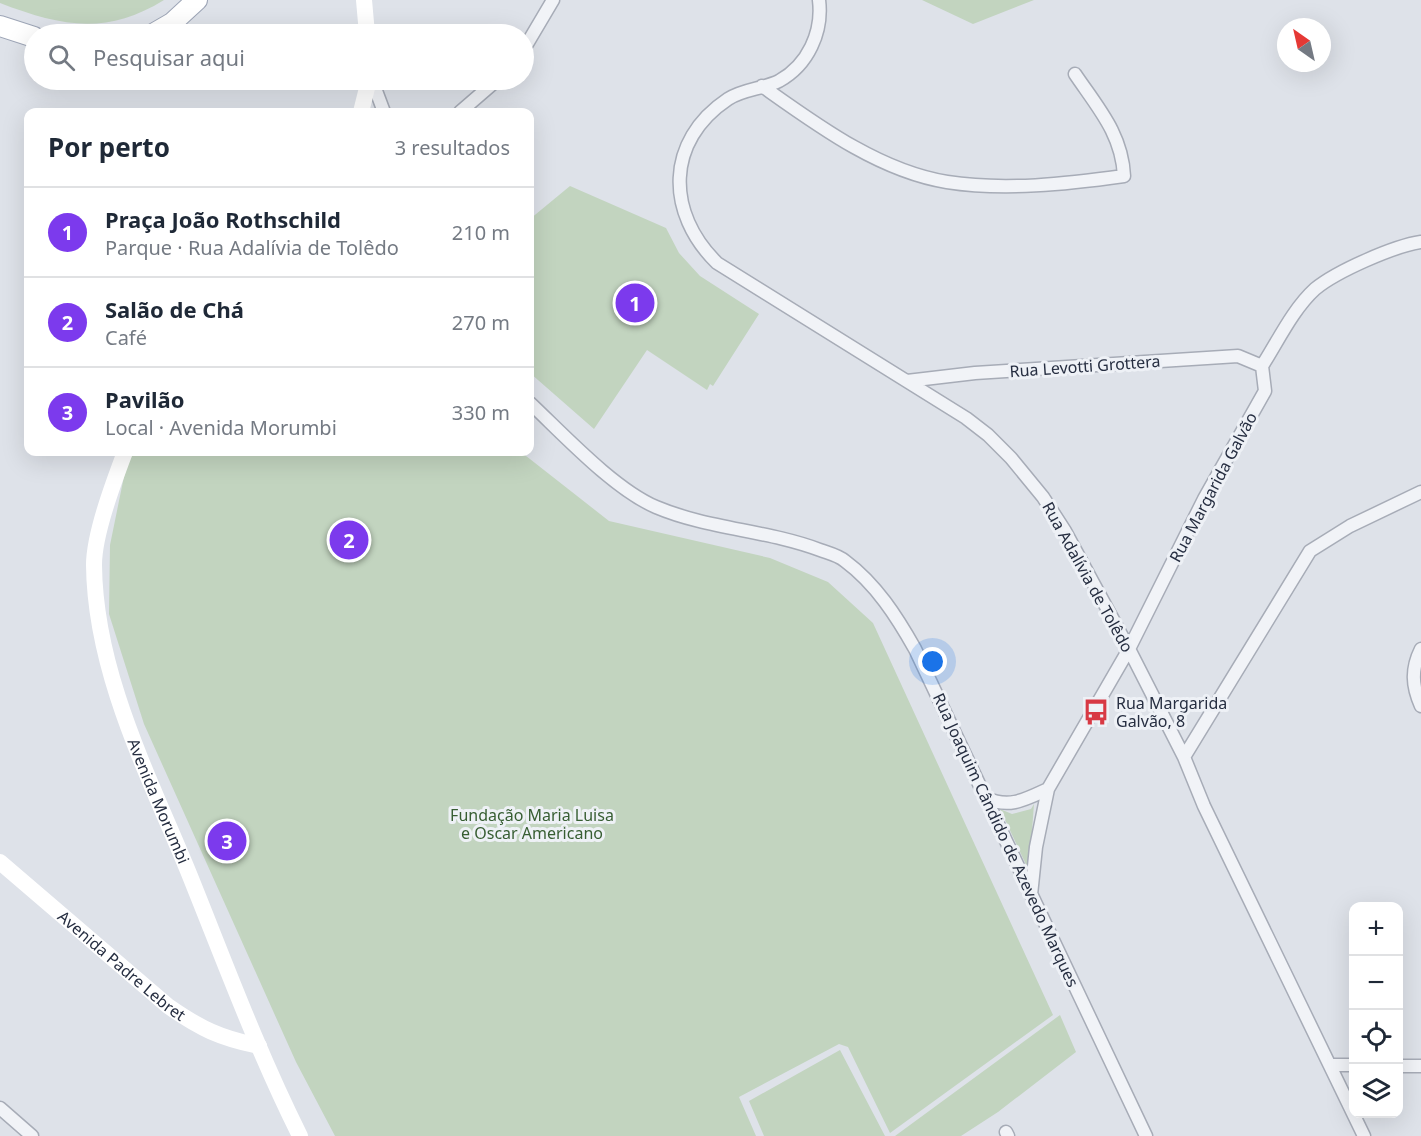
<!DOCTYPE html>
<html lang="pt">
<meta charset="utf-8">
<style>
:root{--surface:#fff;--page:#f6f6f7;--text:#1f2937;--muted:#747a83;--line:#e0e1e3;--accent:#7c3aed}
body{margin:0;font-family:"Noto Sans",sans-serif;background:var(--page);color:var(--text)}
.controls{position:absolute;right:18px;bottom:18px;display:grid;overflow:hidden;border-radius:12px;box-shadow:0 6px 24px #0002}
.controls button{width:54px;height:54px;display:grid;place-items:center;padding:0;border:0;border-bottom:2px solid var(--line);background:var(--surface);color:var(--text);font:30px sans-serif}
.compass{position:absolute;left:1277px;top:18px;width:54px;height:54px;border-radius:50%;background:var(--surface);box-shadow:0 6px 24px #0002;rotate:326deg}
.you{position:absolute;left:933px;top:662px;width:21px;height:21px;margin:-15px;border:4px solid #fff;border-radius:50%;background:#1a73e8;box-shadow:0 0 0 9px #1a73e833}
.badge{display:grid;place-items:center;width:39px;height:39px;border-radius:50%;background:var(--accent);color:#fff;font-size:20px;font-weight:700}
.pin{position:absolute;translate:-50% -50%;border:3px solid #fff;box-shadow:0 2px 6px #0006}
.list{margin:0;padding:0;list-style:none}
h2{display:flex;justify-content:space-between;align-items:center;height:78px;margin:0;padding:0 24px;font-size:26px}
h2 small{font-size:20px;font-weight:400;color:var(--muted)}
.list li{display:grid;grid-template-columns:39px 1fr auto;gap:18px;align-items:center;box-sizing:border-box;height:90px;padding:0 24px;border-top:2px solid var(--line)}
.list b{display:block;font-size:22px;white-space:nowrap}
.list p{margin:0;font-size:20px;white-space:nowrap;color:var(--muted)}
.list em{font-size:20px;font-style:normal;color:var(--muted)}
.icon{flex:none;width:33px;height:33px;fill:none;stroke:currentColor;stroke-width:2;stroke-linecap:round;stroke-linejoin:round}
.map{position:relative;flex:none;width:1421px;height:1136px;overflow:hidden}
.search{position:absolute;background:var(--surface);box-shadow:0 6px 24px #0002;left:24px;top:24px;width:510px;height:66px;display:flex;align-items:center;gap:15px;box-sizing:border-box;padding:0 21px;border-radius:33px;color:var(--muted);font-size:22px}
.panel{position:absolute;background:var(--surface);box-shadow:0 6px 24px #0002;left:24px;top:108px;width:510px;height:348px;border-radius:12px}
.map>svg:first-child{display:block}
.green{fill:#c2d4bf}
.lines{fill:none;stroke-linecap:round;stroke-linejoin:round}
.minor-casing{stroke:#a7acb7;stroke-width:15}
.primary-casing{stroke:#9da5b6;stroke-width:22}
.minor{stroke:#f1f3f7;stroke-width:12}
.secondary{stroke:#fff;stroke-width:16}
.primary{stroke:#fff;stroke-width:20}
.labels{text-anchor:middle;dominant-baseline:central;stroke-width:6;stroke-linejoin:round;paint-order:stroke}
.street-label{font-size:16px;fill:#262e41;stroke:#eef1f6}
.poi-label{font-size:16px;fill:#262e41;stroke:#eef1f6;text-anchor:start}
.park-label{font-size:16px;fill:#375e32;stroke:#eef1f6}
</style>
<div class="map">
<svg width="1421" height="1136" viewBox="0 0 1421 1136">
<rect width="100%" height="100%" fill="#dee2e9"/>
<!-- green -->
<path class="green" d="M 0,0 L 164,0 C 106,36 60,26 0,3 Z
M 922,0 L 1034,0 L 973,24 Z
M 570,186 L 666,228 L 679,253 L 700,276 L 759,314 L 713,386 L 710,384 L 707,390 L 647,350 L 594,429 L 530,373 L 530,219 Z
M 129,452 L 521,452 L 609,521 L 770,558 L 828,582 L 873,623 L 1053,1015 L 890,1133 L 848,1047 L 839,1044 L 739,1097 L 756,1136 L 335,1136 L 296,1062 L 144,724 L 109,614 L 110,545 Z
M 1034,804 L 1029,871 L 1000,809 L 1012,814 L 1031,809 Z
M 1060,1015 L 1076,1052 L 998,1112 L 961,1136 L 895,1136 Z
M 840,1050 L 885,1136 L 764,1136 L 749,1101 Z"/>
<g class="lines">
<!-- minor casing -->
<g class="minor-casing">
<path id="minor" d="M 819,0 C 823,32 808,65 779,81 C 763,89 743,89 728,99 C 665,141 666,213 717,263 L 966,418 L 988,435 L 1011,458 L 1043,497 L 1065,531 L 1129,649 L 1184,757 L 1204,806 L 1364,1136
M 524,49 L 553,0
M 372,80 L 384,112
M 762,86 C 817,125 879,171 947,182 C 1004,191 1067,184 1124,176 C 1122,134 1098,108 1075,74
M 460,112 L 497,80
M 907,381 L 975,373 L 1238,356 L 1262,366
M 530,403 C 564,435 614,489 656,507 C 708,529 767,530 820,550 C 828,553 838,555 845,561 C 876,584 897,617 915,649 L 1146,1136
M 1421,649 C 1411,669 1412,686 1421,706
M 1184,757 L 1310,551 L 1350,526 L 1421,492
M 986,798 C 1010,809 1026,799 1048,789
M 1031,895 L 1036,847 L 1048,789 L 1129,649 L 1204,499 L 1265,391 L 1262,366 C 1278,341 1293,309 1315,289 C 1337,271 1394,246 1421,242
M 1330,1065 L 1354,1065
M 1398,1066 L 1421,1066
M 0,1108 L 32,1136
M 1006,1132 L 1008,1136"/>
</g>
<!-- primary casing -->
<g class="primary-casing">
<path id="primary" d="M 0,26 L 34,37
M 153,34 L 172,23 L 197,0"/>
</g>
<!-- minor -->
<use href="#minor" class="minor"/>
<!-- secondary -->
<g class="secondary">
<path d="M 364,0 L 367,34"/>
<path d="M 361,112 L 369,80"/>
<path id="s1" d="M 125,452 C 114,481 94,534 94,565 C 95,674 150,778 190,876 C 225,963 258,1052 300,1136"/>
<path id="s2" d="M 0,862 L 168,1006 C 201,1029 220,1038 259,1046"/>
</g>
<!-- primary -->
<use href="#primary" class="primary"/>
</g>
<!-- icons -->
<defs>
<g id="bus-bare" transform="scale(2.07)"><path d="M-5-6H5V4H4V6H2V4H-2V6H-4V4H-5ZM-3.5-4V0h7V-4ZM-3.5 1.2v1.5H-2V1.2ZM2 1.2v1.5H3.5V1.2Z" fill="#d83944" stroke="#eef1f6" stroke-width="2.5" paint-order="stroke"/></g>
</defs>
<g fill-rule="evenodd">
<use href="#bus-bare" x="1096" y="712"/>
</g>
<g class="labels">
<!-- street labels -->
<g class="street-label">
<text transform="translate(1085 366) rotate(-4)">Rua Levotti Grottera</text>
<text transform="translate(1213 487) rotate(-62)">Rua Margarida Galvão</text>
<text transform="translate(1088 577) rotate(61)">Rua Adalívia de Tolêdo</text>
<text stroke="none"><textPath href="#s1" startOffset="364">Avenida Morumbi</textPath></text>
<text transform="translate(1006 840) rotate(65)">Rua Joaquim Cândido de Azevedo Marques</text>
<text stroke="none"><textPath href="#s2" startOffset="160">Avenida Padre Lebret</textPath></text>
</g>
<!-- poi labels -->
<g class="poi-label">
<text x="1116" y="703">Rua Margarida<tspan x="1116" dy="18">Galvão, 8</tspan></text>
</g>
<!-- park labels -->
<g class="park-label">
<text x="532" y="815">Fundação Maria Luisa<tspan x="532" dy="18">e Oscar Americano</tspan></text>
</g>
</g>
</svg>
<div class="controls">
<button>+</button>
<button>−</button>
<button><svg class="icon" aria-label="locate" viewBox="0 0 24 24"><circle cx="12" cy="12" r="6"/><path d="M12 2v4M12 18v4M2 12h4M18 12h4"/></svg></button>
<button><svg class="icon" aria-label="layers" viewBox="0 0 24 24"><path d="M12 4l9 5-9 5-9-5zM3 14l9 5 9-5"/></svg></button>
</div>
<svg class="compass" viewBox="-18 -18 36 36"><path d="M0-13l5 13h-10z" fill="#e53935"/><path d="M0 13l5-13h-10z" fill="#747a83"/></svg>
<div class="you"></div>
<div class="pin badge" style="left:635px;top:303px">1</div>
<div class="pin badge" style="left:349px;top:540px">2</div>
<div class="pin badge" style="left:227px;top:841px">3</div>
<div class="search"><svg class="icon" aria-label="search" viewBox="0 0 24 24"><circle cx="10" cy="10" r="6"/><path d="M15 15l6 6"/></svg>Pesquisar aqui</div>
<section class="panel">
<h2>Por perto<small>3 resultados</small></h2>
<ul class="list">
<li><span class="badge">1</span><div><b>Praça João Rothschild</b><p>Parque · Rua Adalívia de Tolêdo</p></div><em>210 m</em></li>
<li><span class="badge">2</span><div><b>Salão de Chá</b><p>Café</p></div><em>270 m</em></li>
<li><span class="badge">3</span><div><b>Pavilão</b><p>Local · Avenida Morumbi</p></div><em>330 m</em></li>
</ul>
</section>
</div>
